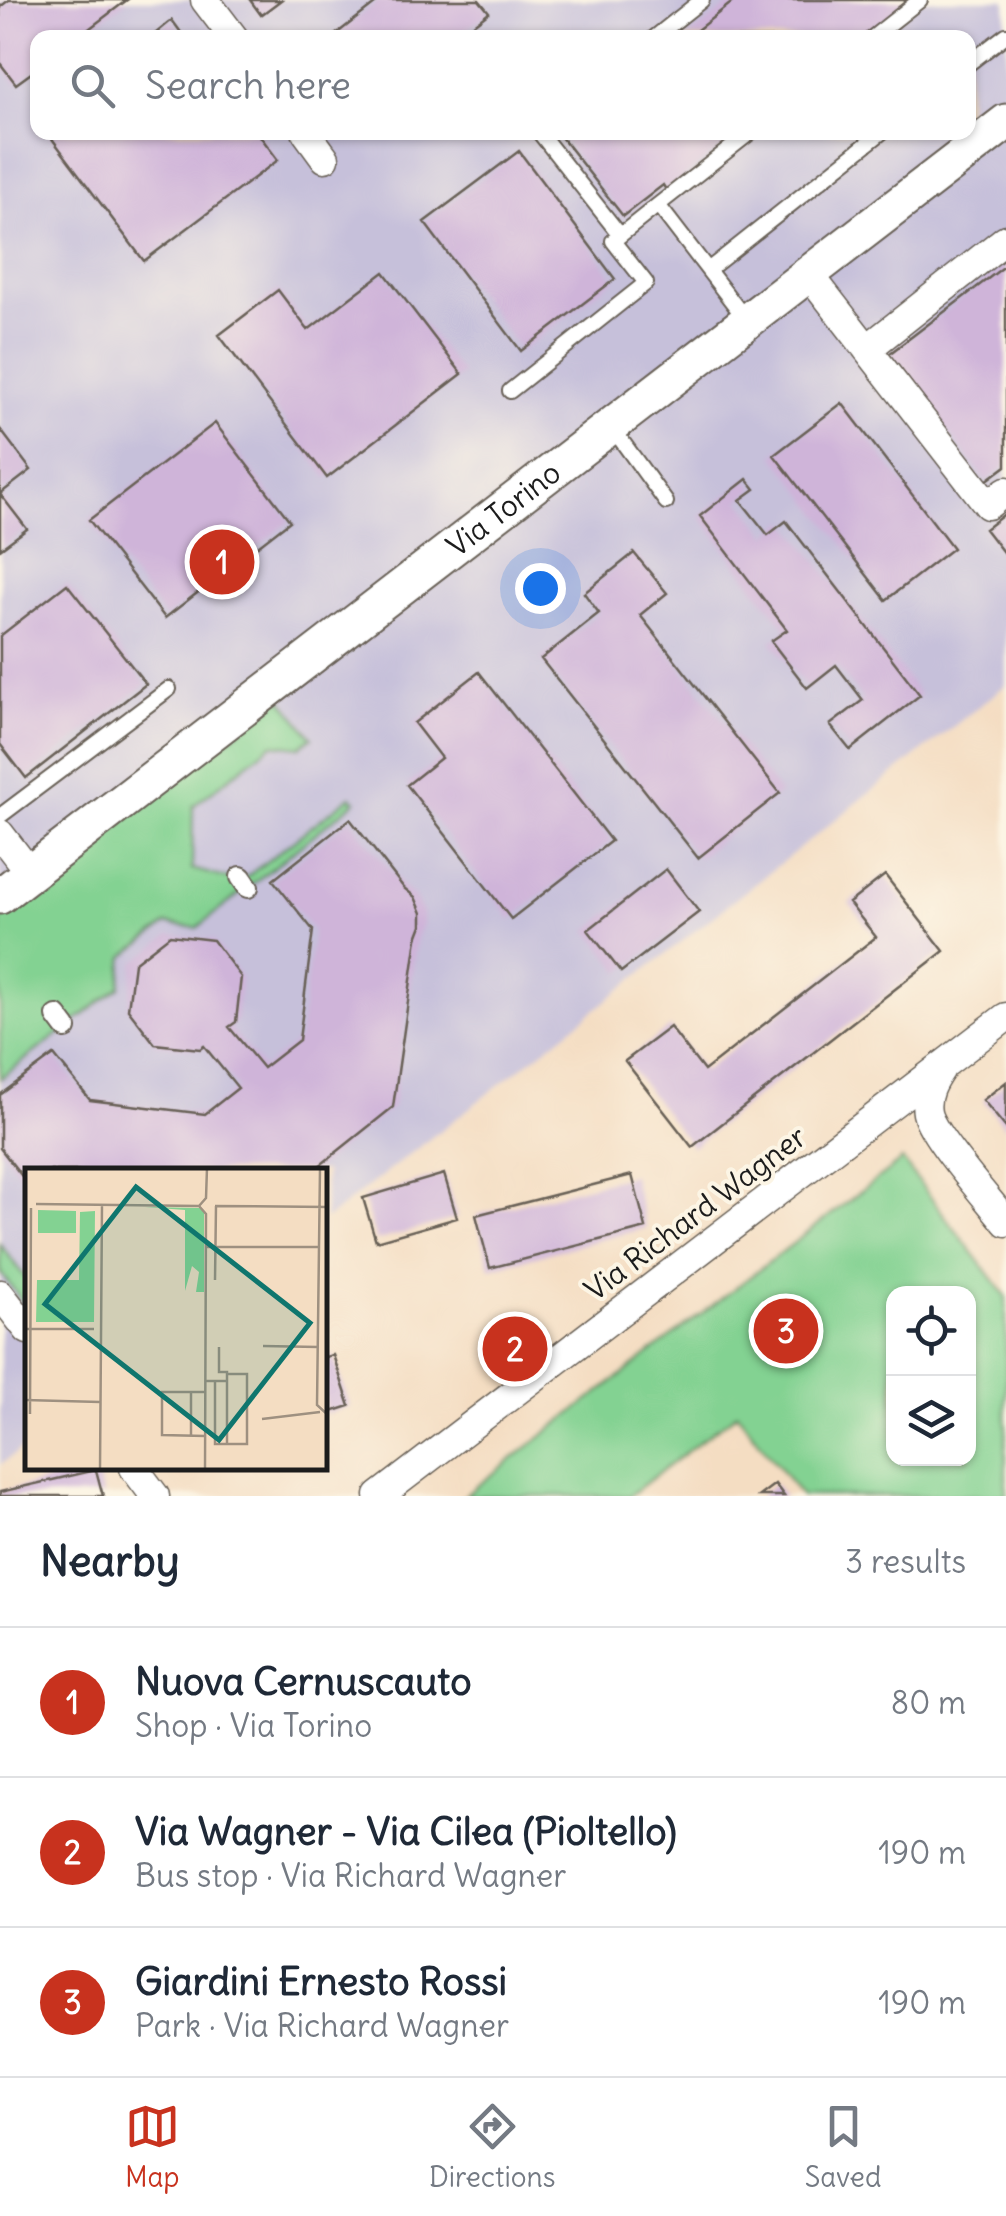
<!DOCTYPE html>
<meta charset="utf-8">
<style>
:root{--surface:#fff;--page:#f6f6f7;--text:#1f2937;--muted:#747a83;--line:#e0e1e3;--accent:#c8321e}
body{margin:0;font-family:Delius,sans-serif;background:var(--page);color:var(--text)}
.controls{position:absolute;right:30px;bottom:30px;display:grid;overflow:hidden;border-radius:20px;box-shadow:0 2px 8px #0004}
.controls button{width:90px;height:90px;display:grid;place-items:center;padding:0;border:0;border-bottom:2px solid var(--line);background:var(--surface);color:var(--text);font:50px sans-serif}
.you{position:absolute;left:540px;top:588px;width:35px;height:35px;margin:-25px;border:8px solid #fff;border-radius:50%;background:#1a73e8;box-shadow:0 0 0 15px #1a73e833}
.badge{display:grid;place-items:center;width:65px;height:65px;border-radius:50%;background:var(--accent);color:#fff;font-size:32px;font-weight:700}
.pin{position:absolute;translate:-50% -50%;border:5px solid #fff;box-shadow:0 2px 10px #0006}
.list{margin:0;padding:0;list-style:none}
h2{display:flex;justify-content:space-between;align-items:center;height:130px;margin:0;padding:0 40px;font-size:42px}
h2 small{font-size:32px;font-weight:400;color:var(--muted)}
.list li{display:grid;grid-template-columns:65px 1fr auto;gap:30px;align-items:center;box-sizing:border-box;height:150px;padding:0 40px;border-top:2px solid var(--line)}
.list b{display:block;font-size:38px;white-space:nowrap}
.list p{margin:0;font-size:32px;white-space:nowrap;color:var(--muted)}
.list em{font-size:32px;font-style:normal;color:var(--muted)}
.icon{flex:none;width:55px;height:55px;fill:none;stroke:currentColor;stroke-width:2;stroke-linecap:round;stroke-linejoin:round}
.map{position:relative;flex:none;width:1006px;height:1496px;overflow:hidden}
.search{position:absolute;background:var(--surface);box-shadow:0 2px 8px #0004;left:30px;right:30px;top:30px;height:110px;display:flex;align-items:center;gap:25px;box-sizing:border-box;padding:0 35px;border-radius:20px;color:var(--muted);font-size:38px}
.sheet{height:580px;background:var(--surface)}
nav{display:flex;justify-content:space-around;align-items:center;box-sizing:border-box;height:140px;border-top:2px solid var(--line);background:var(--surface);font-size:28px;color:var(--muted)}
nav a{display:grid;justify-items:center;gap:5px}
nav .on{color:var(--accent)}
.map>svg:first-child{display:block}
.industrial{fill:#c6c0da;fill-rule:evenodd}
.green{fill:#83d292;stroke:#507757;stroke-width:2.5;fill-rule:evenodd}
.building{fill:#cfb4d9}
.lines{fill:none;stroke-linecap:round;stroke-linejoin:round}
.service-casing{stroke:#686056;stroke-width:18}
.pedestrian-casing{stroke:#686056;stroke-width:24}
.minor-casing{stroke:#686056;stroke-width:31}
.tertiary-casing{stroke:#686056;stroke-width:39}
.service{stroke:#fff;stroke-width:14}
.pedestrian{stroke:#fff;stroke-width:20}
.minor{stroke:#fff;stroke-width:28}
.tertiary{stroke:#fff;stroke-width:35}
.labels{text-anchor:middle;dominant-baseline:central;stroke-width:8;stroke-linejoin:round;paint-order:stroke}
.street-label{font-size:30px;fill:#1c1c1c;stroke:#fcf5e5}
.inset-road{fill:none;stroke:#9e9080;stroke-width:2.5}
.view{fill:#0f766e;fill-opacity:0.15;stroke:#0f766e;stroke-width:5}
.inset-edge{fill:none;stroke:#1c1c1c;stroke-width:5}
</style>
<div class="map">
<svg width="1006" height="1496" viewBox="0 0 1006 1496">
<rect width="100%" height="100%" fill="#fcf5e5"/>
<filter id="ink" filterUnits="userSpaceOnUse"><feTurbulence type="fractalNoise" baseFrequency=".01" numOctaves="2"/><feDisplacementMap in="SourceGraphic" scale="20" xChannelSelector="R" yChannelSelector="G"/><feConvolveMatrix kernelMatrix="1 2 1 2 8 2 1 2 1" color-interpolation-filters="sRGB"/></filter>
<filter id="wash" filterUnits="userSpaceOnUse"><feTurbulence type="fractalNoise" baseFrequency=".0048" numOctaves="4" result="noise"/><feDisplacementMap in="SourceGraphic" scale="40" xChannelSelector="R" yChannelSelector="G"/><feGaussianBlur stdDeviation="2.25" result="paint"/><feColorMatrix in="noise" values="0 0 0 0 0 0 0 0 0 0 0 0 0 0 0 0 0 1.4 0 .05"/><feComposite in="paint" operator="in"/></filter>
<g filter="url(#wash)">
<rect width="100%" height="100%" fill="#f4ddc2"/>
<!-- industrial -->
<path class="industrial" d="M 0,0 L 1006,0 L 1006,685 L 553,1043 L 325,1220 L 325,1171 L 28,1171 L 27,1445 L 0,1465 ZM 38,38 L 968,38 L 968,132 L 38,132 Z"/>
<!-- green -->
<path class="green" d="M 281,698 L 312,737 L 300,747 L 272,744 L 193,806 L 192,869 L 240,882 L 351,796 L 356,801 L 197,928 L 167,924 L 124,957 L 120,987 L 0,1079 L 0,917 Z
M 902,1160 L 1006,1296 L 1006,1496 L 801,1496 L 737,1413 L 629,1496 L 464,1496 ZM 894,1294 L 968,1294 L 968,1458 L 894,1458 Z
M 0,1244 L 27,1280 L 27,1308 L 0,1272 Z"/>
<g id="blocks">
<!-- building -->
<path class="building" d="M 9,0 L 127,0 L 77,38 L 38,38 L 38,68 L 16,84 L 0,63 L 0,7 Z
M 250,0 L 281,0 L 261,15 Z
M 380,0 L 479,0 L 489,12 L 455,38 L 331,38 Z
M 735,0 L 911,0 L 862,38 L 860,35 L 857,38 L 687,38 Z
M 172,20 L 185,38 L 150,38 Z
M 47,132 L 257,132 L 278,160 L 144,261 Z
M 566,132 L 740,132 L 666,190 L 663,185 L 623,216 L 561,137 Z
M 519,151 L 615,279 L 521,351 L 424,222 Z
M 1006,265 L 1006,466 L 986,481 L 889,354 Z
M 384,272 L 462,374 L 327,478 L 219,335 L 278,290 L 308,330 Z
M 842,403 L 953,548 L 886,600 L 774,455 Z
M 215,423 L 290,521 L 165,618 L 89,520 Z
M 0,429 L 31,470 L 0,494 Z
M 747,479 L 755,489 L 740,500 L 768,535 L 786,521 L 920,695 L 850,750 L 830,725 L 863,700 L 836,665 L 807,688 L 771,641 L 787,630 L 700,516 Z
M 0,494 L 27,529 L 0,549 Z
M 1006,513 L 1006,556 L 985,529 Z
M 634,553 L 667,593 L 640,615 L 780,793 L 698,858 L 541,659 L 599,613 L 584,593 Z
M 67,584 L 146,684 L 26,778 L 0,744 L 0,636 Z
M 479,672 L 611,841 L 511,919 L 407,785 L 441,758 L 414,723 Z
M 350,819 L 404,888 L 415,897 L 422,913 L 422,925 L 417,938 L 393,1107 L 313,1171 L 28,1171 L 28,1184 L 0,1148 L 0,1095 L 54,1055 L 90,1100 L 205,1114 L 238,1088 L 204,1046 L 200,1049 L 155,1044 L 128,1009 L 134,963 L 170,935 L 213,940 L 241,977 L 236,1022 L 229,1027 L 263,1068 L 299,1040 L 313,930 L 273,880 Z
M 666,869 L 699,912 L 621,972 L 588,930 Z
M 885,875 L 944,951 L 692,1147 L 625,1061 L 670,1027 L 704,1071 L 876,937 L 849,903 Z
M 1006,1082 L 1006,1128 L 983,1100 Z
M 444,1174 L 457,1218 L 376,1241 L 363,1198 Z
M 632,1175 L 646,1228 L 490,1268 L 476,1215 Z
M 333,1355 L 350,1406 L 325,1414 L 325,1357 Z
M 96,1470 L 103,1496 L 0,1496 L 0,1492 Z
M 775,1484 L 784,1496 L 759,1496 Z"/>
</g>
</g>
<g filter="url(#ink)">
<use href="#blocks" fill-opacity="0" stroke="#686056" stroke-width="2.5"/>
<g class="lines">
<!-- service casing -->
<g class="service-casing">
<path id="service" d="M 654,38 L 702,0
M 872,38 L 920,0
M 968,64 L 1006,35
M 539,132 L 620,235
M 658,205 L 751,132
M 708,270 L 882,132
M 510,391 L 646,283 L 613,241 L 658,205 L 747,321
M 611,426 L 666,502
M 0,816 L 169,689"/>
</g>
<!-- pedestrian casing -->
<g class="pedestrian-casing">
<path id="pedestrian" d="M 241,877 L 248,887
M 57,1016 L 66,1028"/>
</g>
<!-- minor casing -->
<g class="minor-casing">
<path id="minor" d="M 205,0 L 234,38
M 306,132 L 325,158
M 809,274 L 988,505 L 1006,491
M 867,349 L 1006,239
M 0,834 L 30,873
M 941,1069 C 932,1082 924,1096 927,1113 C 932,1136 989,1200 1006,1222
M 0,1294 L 28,1330
M 134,1468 L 155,1496
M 379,1496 L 1006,1017"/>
</g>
<!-- tertiary casing -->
<g class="tertiary-casing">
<g id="tertiary">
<path id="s1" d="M 0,896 L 1006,122"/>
</g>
</g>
<!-- service -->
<use href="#service" class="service"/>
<!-- pedestrian -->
<use href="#pedestrian" class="pedestrian"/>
<!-- minor -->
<use href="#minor" class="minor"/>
<!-- tertiary -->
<use href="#tertiary" class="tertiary"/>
</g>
</g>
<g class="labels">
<!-- street labels -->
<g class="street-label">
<text stroke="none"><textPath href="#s1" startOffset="635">Via Torino</textPath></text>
<text transform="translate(695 1213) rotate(-37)">Via Richard Wagner</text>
</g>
</g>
<!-- overview -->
<g transform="translate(25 1168)">
<rect width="302" height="302" fill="#f4ddc2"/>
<path d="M 120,39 L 175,40 L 179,44 L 179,124 L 171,124 L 174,104 L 167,98 L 160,123 L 160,42 ZM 13,42 L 51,43 L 51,65 L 13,65 ZM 70,43 L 69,154 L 11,154 L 12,112 L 54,112 L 55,44 Z" fill="#83d292"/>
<path class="inset-road" d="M 295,0 L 292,237 L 303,247M 11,36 L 174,38M 174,38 L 181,46 L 180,302M 174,38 L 181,30 L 182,0M 190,38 L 303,39M 181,79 L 294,79M 190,112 L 191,38M 0,161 L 69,161M 238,178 L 293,179M 202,206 L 222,206 L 222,276 L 202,276M 180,213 L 202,213 L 202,204 L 194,204 L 194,179M 190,213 L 190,276 L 202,276 L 202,213M 166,224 L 166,268M 180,224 L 137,224 L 137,267 L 180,268M 0,232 L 75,234M 5,246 L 6,40M 237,251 L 295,244M 75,302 L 77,37"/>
<path class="view" d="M 111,19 L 285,155 L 194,272 L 20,136 Z"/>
<rect width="302" height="302" class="inset-edge"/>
</g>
</svg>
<div class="controls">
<button><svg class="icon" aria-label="locate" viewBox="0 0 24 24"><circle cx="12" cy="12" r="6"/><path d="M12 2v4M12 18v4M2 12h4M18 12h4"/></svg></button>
<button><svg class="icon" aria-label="layers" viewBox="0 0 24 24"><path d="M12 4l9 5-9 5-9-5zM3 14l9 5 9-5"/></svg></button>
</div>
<div class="you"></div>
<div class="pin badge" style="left:222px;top:562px">1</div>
<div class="pin badge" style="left:515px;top:1349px">2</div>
<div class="pin badge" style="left:786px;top:1331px">3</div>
<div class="search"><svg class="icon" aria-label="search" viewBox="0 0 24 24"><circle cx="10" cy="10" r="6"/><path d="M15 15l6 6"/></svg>Search here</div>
</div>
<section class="sheet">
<h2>Nearby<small>3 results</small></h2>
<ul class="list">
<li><span class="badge">1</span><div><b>Nuova Cernuscauto</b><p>Shop · Via Torino</p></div><em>80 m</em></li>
<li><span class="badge">2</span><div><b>Via Wagner - Via Cilea (Pioltello)</b><p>Bus stop · Via Richard Wagner</p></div><em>190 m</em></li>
<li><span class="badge">3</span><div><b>Giardini Ernesto Rossi</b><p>Park · Via Richard Wagner</p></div><em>190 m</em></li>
</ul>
</section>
<nav>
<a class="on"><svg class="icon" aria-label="map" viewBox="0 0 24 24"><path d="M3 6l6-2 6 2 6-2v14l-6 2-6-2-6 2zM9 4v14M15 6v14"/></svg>Map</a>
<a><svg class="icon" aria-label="directions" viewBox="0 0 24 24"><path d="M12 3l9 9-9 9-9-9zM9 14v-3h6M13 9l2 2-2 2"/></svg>Directions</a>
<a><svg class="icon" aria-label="saved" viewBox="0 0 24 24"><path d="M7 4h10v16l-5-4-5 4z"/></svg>Saved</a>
</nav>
